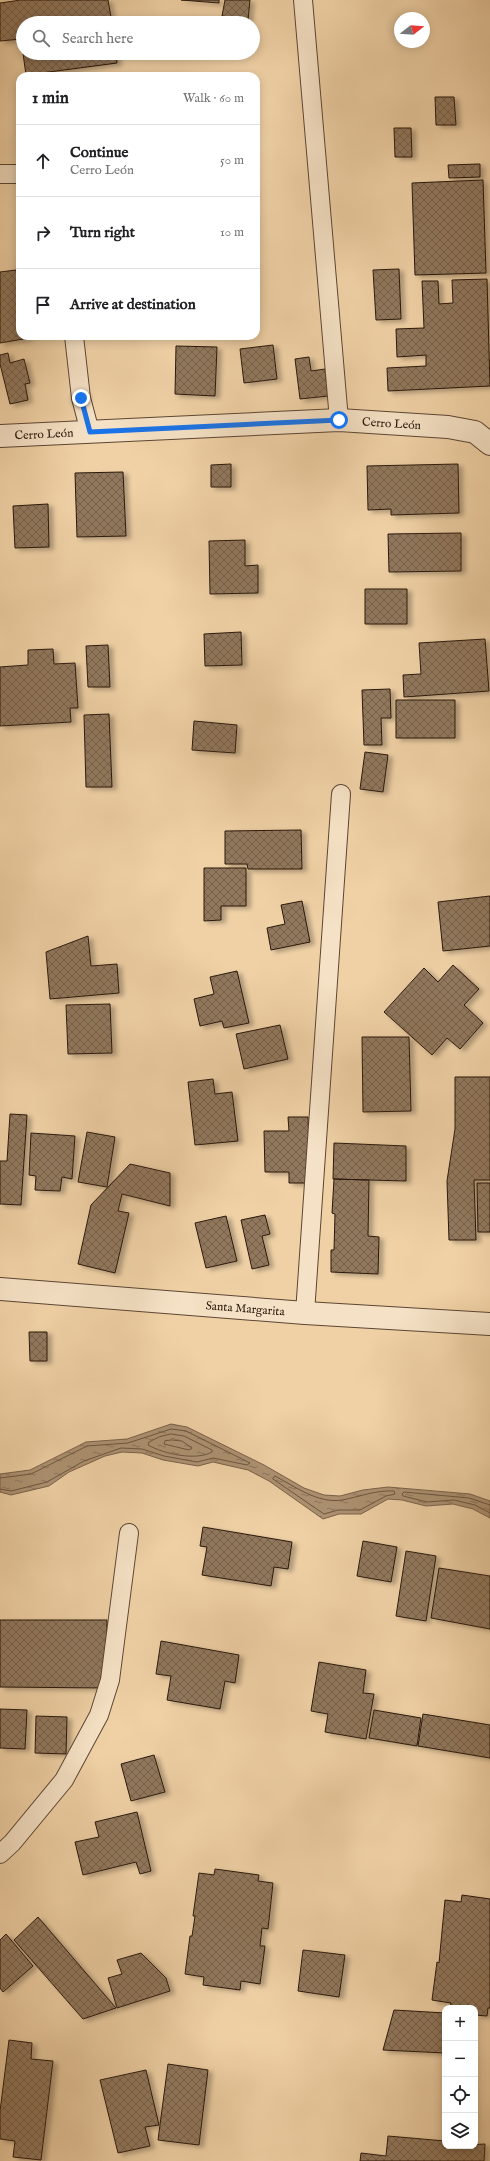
<!DOCTYPE html>
<meta charset="utf-8">
<style>
:root{--surface:#fff;--page:#f6f6f6;--text:#202124;--muted:#757577;--line:#e0e0e0}
body{margin:0;font-family:"IM FELL English",serif;background:var(--page);color:var(--text)}
.controls{position:absolute;right:12px;bottom:12px;display:grid;overflow:hidden;border-radius:8px;box-shadow:0 2px 10px #0003}
.controls button{width:36px;height:36px;display:grid;place-items:center;padding:0;border:0;border-bottom:1px solid var(--line);background:var(--surface);color:var(--text);font:20px sans-serif}
.compass{position:absolute;left:394px;top:12px;width:36px;height:36px;border-radius:50%;background:var(--surface);box-shadow:0 2px 10px #0003;rotate:73deg}
.stop{position:absolute;width:12px;height:12px;margin:-9px;border:3px solid #1a73e8;border-radius:50%;background:#fff}
.stop.end{background:#1a73e8;border-color:#fff;box-shadow:0 1px 4px #0008}
.list{margin:0;padding:0;list-style:none}
h2{display:flex;justify-content:space-between;align-items:center;height:52px;margin:0;padding:0 16px;font-size:17px}
h2 small{font-size:13px;font-weight:400;color:var(--muted)}
.list li{display:grid;grid-template-columns:26px 1fr auto;gap:12px;align-items:center;box-sizing:border-box;height:72px;padding:0 16px;border-top:1px solid var(--line)}
.list b{display:block;font-size:15px;white-space:nowrap}
.list p{margin:0;font-size:13px;white-space:nowrap;color:var(--muted)}
.list em{font-size:13px;font-style:normal;color:var(--muted)}
.icon{flex:none;width:22px;height:22px;fill:none;stroke:currentColor;stroke-width:2;stroke-linecap:round;stroke-linejoin:round}
.map{position:relative;flex:none;width:490px;height:2161px;overflow:hidden}
.search{position:absolute;background:var(--surface);box-shadow:0 2px 10px #0003;left:16px;top:16px;width:244px;height:44px;display:flex;align-items:center;gap:10px;box-sizing:border-box;padding:0 14px;border-radius:22px;color:var(--muted);font-size:15px}
.panel{position:absolute;background:var(--surface);box-shadow:0 2px 10px #0003;left:16px;top:72px;width:244px;height:268px;border-radius:12px}
.map>svg:first-child{display:block}
.water{fill:url(#water-ripples);stroke:#79614a}
.lines{fill:none;stroke-linecap:round;stroke-linejoin:round}
.shore{stroke:#6c5540;stroke-width:1}
.building{fill:url(#building-cross-hatch);stroke:#2a180d;filter:url(#shadow)}
.service-casing{stroke:#5c4633;stroke-width:20}
.minor-casing{stroke:#5c4633;stroke-width:24}
.service{stroke:#f5e1c5;stroke-width:18}
.minor{stroke:#f5e1c5;stroke-width:22}
.route{stroke:#1a73e8;stroke-width:5}
.labels{text-anchor:middle;dominant-baseline:central;stroke-width:3;stroke-linejoin:round;paint-order:stroke}
.street-label{font-size:12px;fill:#2a180d;stroke:#f5e1c5}
</style>
<div class="map">
<svg width="490" height="2161" viewBox="0 0 490 2161">
<defs>
<pattern id="water-ripples" width="26" height="14" patternUnits="userSpaceOnUse"><rect width="26" height="14" fill="#ad9272"/><path d="M2 4q2-2 4 0t4 0M15 11q2-2 4 0t4 0" fill="none" stroke="#8d765c"/></pattern>
<pattern id="building-cross-hatch" width="8" height="8" patternUnits="userSpaceOnUse"><rect width="8" height="8" fill="#91785d"/><path d="M0 0l8 8M0 8l8-8" fill="none" stroke="#77614b"/></pattern>
<filter id="shadow"><feDropShadow dx="4.5" dy="2.5" stdDeviation="2" flood-color="#0004"/></filter>
</defs>
<rect width="100%" height="100%" fill="#f0d1a6"/>
<filter id="stains"><feTurbulence type="fractalNoise" baseFrequency=".005" numOctaves="4"/><feColorMatrix values="0 0 0 0 .2 0 0 0 0 .09 0 0 0 0 .02 0 0 0 .5 -.17"/></filter>
<radialGradient id="worn" r=".72"><stop offset=".6" stop-color="#630" stop-opacity="0"/><stop offset="1" stop-color="#630" stop-opacity=".3"/></radialGradient>
<!-- water -->
<path class="water" d="M 171,1424 L 187,1427 L 264,1465 L 304,1488 L 324,1495 L 340,1496 L 363,1490 L 388,1487 L 470,1494 L 490,1501 L 490,1518 L 473,1509 L 453,1504 L 426,1506 L 402,1500 L 388,1499 L 361,1514 L 339,1514 L 323,1519 L 269,1481 L 248,1470 L 213,1462 L 198,1466 L 163,1460 L 142,1453 L 122,1452 L 105,1456 L 69,1472 L 49,1486 L 11,1495 L 0,1492 L 0,1474 L 30,1470 L 86,1442 L 127,1439 Z"/>
<g class="lines">
<!-- shore -->
<path class="shore" d="M 171,1434 L 184,1436 L 212,1450 L 212,1452 C 196,1461 164,1454 148,1445 L 149,1442 L 159,1437 Z
M 172,1440 L 182,1441 L 192,1448 L 189,1450 L 164,1444 L 165,1441 Z
M 275,1476 C 294,1486 318,1504 342,1500 C 359,1497 375,1490 394,1491 L 395,1494 L 386,1496 L 360,1510 L 338,1510 L 324,1514 L 273,1479 Z
M 0,1478 L 31,1474 L 87,1446 L 128,1443 L 171,1429 L 186,1431 L 250,1463 L 247,1465 L 213,1458 L 197,1462 L 164,1456 L 142,1449 L 121,1448 L 84,1461 L 47,1482 L 11,1491 L 0,1489
M 490,1505 L 469,1498 L 404,1492 L 402,1494 L 403,1496 L 427,1502 L 454,1500 L 475,1505 L 490,1513"/>
</g>
<!-- building -->
<path class="building" d="M 21,0 L 108,0 L 112,23 L 23,23 L 23,53 L 116,53 L 117,63 L 26,75 L 21,39 L 0,41 L 0,3 Z
M 181,0 L 219,0 L 219,3 Z
M 225,0 L 250,0 L 248,20 L 222,16 Z
M 435,97 L 454,97 L 456,125 L 436,125 Z
M 394,128 L 411,128 L 412,157 L 395,157 Z
M 480,164 L 480,177 L 449,178 L 448,165 Z
M 483,180 L 486,273 L 415,275 L 412,183 Z
M 399,269 L 401,319 L 376,320 L 373,270 Z
M 16,270 L 20,290 L 20,336 L 29,338 L 0,343 L 0,272 Z
M 487,279 L 490,386 L 388,391 L 387,368 L 426,366 L 426,355 L 397,357 L 396,329 L 424,328 L 422,281 L 438,281 L 439,304 L 453,303 L 452,280 Z
M 273,345 L 277,379 L 244,383 L 240,349 Z
M 176,346 L 217,347 L 215,396 L 175,394 Z
M 8,353 L 10,363 L 24,359 L 30,383 L 25,384 L 28,400 L 10,404 L 0,364 L 0,355 Z
M 309,357 L 311,371 L 325,369 L 328,396 L 300,399 L 295,359 Z
M 231,464 L 231,487 L 211,487 L 211,465 Z
M 458,464 L 459,513 L 391,515 L 391,509 L 368,510 L 367,466 Z
M 123,472 L 126,536 L 77,537 L 75,473 Z
M 48,504 L 49,547 L 15,548 L 13,506 Z
M 461,533 L 461,571 L 389,572 L 388,534 Z
M 245,540 L 245,566 L 258,565 L 258,593 L 210,594 L 209,541 Z
M 365,589 L 407,589 L 407,624 L 365,624 Z
M 241,632 L 242,665 L 205,666 L 204,634 Z
M 485,639 L 489,691 L 404,697 L 403,675 L 421,674 L 419,643 Z
M 108,645 L 110,687 L 88,687 L 86,646 Z
M 53,649 L 54,664 L 75,663 L 78,708 L 70,708 L 71,722 L 0,726 L 0,667 L 28,665 L 28,650 Z
M 390,689 L 391,718 L 381,718 L 382,745 L 364,745 L 362,690 Z
M 396,700 L 455,700 L 455,738 L 396,738 Z
M 109,714 L 112,787 L 86,787 L 84,715 Z
M 194,721 L 237,725 L 235,753 L 192,750 Z
M 365,752 L 388,755 L 383,792 L 360,789 Z
M 301,830 L 302,869 L 248,869 L 247,864 L 225,864 L 225,831 Z
M 204,868 L 246,868 L 246,906 L 221,906 L 221,920 L 204,921 Z
M 490,896 L 490,946 L 443,951 L 438,902 Z
M 302,901 L 310,942 L 271,950 L 267,928 L 285,924 L 281,905 Z
M 88,936 L 91,966 L 117,964 L 119,993 L 50,999 L 46,952 Z
M 453,965 L 479,989 L 464,1005 L 483,1023 L 460,1049 L 447,1038 L 432,1055 L 384,1012 L 424,968 L 438,982 Z
M 237,971 L 249,1023 L 224,1028 L 222,1021 L 200,1026 L 194,999 L 214,994 L 210,977 Z
M 110,1004 L 112,1053 L 68,1054 L 66,1005 Z
M 280,1025 L 288,1059 L 244,1069 L 236,1034 Z
M 362,1037 L 409,1037 L 411,1111 L 363,1112 Z
M 455,1077 L 490,1077 L 490,1180 L 474,1180 L 476,1240 L 449,1240 L 447,1181 L 455,1129 Z
M 213,1079 L 215,1094 L 232,1092 L 238,1141 L 195,1145 L 188,1082 Z
M 10,1114 L 27,1115 L 21,1205 L 0,1204 L 0,1161 L 7,1161 Z
M 288,1117 L 308,1117 L 310,1183 L 289,1183 L 289,1172 L 265,1172 L 264,1131 L 289,1131 Z
M 87,1132 L 115,1137 L 107,1187 L 78,1182 Z
M 31,1133 L 75,1136 L 72,1179 L 62,1177 L 60,1191 L 35,1190 L 36,1176 L 29,1175 Z
M 334,1143 L 406,1146 L 406,1181 L 333,1179 Z
M 130,1164 L 170,1173 L 170,1206 L 122,1194 L 118,1211 L 129,1213 L 115,1273 L 78,1264 L 91,1205 Z
M 334,1179 L 369,1180 L 368,1236 L 379,1237 L 378,1274 L 331,1272 L 331,1250 L 334,1250 L 335,1214 L 332,1213 Z
M 477,1183 L 490,1183 L 490,1232 L 478,1232 Z
M 265,1215 L 270,1234 L 262,1236 L 269,1265 L 252,1269 L 241,1220 Z
M 226,1216 L 237,1261 L 206,1268 L 195,1223 Z
M 29,1332 L 47,1332 L 47,1361 L 30,1361 Z
M 203,1527 L 292,1542 L 288,1569 L 274,1567 L 271,1586 L 202,1575 L 207,1547 L 200,1546 Z
M 363,1541 L 397,1547 L 391,1582 L 357,1576 Z
M 406,1551 L 436,1556 L 426,1621 L 396,1616 Z
M 439,1568 L 490,1576 L 490,1629 L 431,1618 Z
M 0,1620 L 107,1620 L 106,1688 L 0,1687 Z
M 161,1641 L 239,1655 L 235,1683 L 225,1681 L 220,1709 L 167,1700 L 171,1676 L 156,1674 Z
M 319,1662 L 366,1670 L 363,1693 L 374,1694 L 366,1739 L 325,1732 L 328,1714 L 311,1711 Z
M 0,1709 L 27,1710 L 25,1749 L 0,1748 Z
M 374,1710 L 421,1718 L 417,1746 L 369,1738 Z
M 423,1714 L 490,1725 L 490,1758 L 418,1746 Z
M 36,1716 L 67,1717 L 66,1754 L 35,1753 Z
M 154,1755 L 165,1792 L 131,1801 L 121,1764 Z
M 137,1812 L 151,1871 L 140,1874 L 136,1862 L 83,1875 L 75,1842 L 99,1837 L 95,1822 Z
M 215,1869 L 259,1875 L 258,1881 L 273,1883 L 268,1929 L 262,1928 L 260,1946 L 265,1946 L 260,1984 L 241,1981 L 240,1990 L 203,1985 L 204,1977 L 185,1974 L 190,1936 L 192,1936 L 195,1916 L 193,1916 L 199,1873 L 214,1875 Z
M 462,1895 L 490,1899 L 490,2008 L 488,2008 L 487,2016 L 475,2015 L 475,2008 L 450,2008 L 451,2003 L 432,2000 L 437,1962 L 439,1963 L 445,1900 L 461,1902 Z
M 38,1917 L 116,2008 L 83,2019 L 14,1940 Z
M 6,1934 L 33,1966 L 3,1992 L 0,1988 L 0,1940 Z
M 303,1950 L 345,1955 L 339,1997 L 298,1991 Z
M 141,1953 L 166,1978 L 170,1991 L 117,2008 L 108,1978 L 122,1974 L 117,1960 Z
M 394,2010 L 445,2013 L 445,2053 L 383,2050 Z
M 9,2040 L 32,2043 L 31,2059 L 53,2061 L 41,2160 L 13,2157 L 15,2141 L 0,2139 L 0,2111 Z
M 168,2064 L 208,2070 L 199,2145 L 158,2140 Z
M 146,2070 L 159,2125 L 145,2127 L 150,2146 L 118,2153 L 100,2080 Z
M 388,2136 L 445,2141 L 445,2146 L 485,2144 L 484,2161 L 360,2161 L 361,2153 L 386,2156 Z"/>
<g class="lines">
<!-- service casing -->
<g class="service-casing">
<path id="service" d="M 303,0 L 339,420
M 0,174 L 20,174
M 74,336 L 81,398 L 90,432
M 305,1313 L 341,794
M 0,1854 L 12,1843 L 64,1780 L 99,1715 L 110,1680 L 129,1533"/>
</g>
<!-- minor casing -->
<g class="minor-casing">
<g id="minor">
<path id="s1" d="M 0,436 L 339,420 L 448,427 L 475,432 L 490,444"/>
<path id="s2" d="M 0,1289 L 305,1313 L 490,1324"/>
</g>
</g>
<!-- service -->
<use href="#service" class="service"/>
<!-- minor -->
<use href="#minor" class="minor"/>
</g>
<g class="lines">
<!-- route -->
<path class="route" d="M 81,398 L 90,432 L 339,420"/>
</g>
<g class="labels">
<!-- street labels -->
<g class="street-label">
<text stroke="none"><textPath href="#s1" startOffset="392">Cerro León</textPath></text>
<text stroke="none"><textPath href="#s1" startOffset="44">Cerro León</textPath></text>
<text stroke="none"><textPath href="#s2" startOffset="246">Santa Margarita</textPath></text>
</g>
</g>
<rect width="100%" height="100%" filter="url(#stains)"/>
<rect width="100%" height="100%" fill="url(#worn)"/>
</svg>
<div class="controls">
<button>+</button>
<button>−</button>
<button><svg class="icon" aria-label="locate" viewBox="0 0 24 24"><circle cx="12" cy="12" r="6"/><path d="M12 2v4M12 18v4M2 12h4M18 12h4"/></svg></button>
<button><svg class="icon" aria-label="layers" viewBox="0 0 24 24"><path d="M12 4l9 5-9 5-9-5zM3 14l9 5 9-5"/></svg></button>
</div>
<svg class="compass" viewBox="-18 -18 36 36"><path d="M0-13l5 13h-10z" fill="#e53935"/><path d="M0 13l5-13h-10z" fill="#757577"/></svg>
<div class="stop" style="left:339px;top:420px"></div>
<div class="stop end" style="left:81px;top:398px"></div>
<div class="search"><svg class="icon" aria-label="search" viewBox="0 0 24 24"><circle cx="10" cy="10" r="6"/><path d="M15 15l6 6"/></svg>Search here</div>
<section class="panel">
<h2>1 min<small>Walk · 60 m</small></h2>
<ul class="list">
<li><svg class="icon" aria-label="ahead" viewBox="0 0 24 24"><path d="M12 20V5M6 11l6-6 6 6"/></svg><div><b>Continue</b><p>Cerro León</p></div><em>50 m</em></li>
<li><svg class="icon" aria-label="right" viewBox="0 0 24 24"><path d="M7 20v-9h11M14 6l5 5-5 5"/></svg><div><b>Turn right</b></div><em>10 m</em></li>
<li><svg class="icon" aria-label="arrive" viewBox="0 0 24 24"><path d="M6 21V4h12l-3 4 3 4H6"/></svg><div><b>Arrive at destination</b></div></li>
</ul>
</section>
</div>
